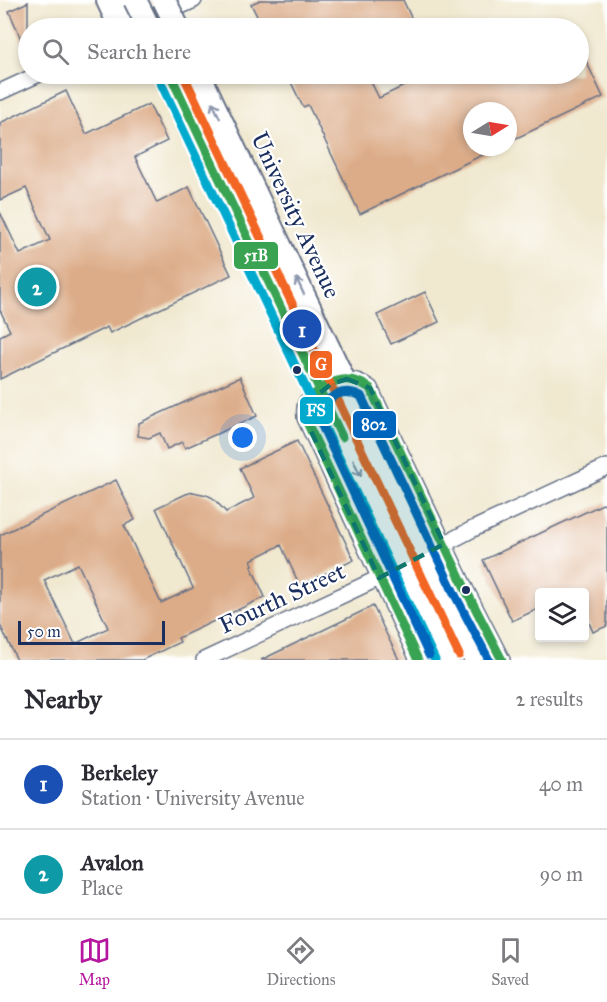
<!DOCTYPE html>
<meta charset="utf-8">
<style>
:root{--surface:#fff;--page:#f2f2f3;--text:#2b2b33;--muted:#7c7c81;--line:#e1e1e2;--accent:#b5179e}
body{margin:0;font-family:"IM FELL Great Primer",serif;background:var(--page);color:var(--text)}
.controls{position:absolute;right:18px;bottom:18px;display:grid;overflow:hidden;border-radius:6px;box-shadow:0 3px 9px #0003}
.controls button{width:54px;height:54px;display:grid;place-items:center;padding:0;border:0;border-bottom:2px solid var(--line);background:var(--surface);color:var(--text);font:30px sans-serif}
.compass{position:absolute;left:463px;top:102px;width:54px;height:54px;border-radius:50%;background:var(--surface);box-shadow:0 3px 9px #0003;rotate:79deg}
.scale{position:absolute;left:18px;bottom:15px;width:147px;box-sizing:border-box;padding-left:6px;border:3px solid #1b2f5e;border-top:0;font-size:16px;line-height:21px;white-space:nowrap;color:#1b2f5e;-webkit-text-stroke:4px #fff;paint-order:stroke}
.you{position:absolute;left:243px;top:438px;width:21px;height:21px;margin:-15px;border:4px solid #fff;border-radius:50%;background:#1a73e8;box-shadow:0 0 0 9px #1a73e833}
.badge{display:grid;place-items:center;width:39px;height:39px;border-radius:50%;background:var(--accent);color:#fff;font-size:20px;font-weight:700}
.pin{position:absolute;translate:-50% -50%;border:3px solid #fff;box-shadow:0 2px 6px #0006}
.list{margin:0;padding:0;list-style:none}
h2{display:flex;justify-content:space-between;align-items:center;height:78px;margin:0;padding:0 24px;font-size:26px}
h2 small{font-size:20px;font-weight:400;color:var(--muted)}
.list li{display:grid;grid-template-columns:39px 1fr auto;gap:18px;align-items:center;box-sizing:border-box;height:90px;padding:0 24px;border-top:2px solid var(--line)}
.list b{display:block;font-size:22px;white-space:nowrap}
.list p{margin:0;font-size:20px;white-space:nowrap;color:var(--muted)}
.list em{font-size:20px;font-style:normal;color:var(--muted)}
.icon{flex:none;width:33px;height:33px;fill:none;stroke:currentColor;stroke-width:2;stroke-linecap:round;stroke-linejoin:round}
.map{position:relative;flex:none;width:607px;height:660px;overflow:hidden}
.search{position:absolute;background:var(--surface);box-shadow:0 3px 9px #0003;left:18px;right:18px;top:18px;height:66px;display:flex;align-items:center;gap:15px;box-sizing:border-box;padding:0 21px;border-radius:33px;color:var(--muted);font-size:22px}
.sheet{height:258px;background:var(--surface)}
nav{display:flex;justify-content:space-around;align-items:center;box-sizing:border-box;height:84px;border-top:2px solid var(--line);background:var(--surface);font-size:16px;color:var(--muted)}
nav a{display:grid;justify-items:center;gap:3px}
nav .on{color:var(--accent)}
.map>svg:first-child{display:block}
.building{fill:#dcac88;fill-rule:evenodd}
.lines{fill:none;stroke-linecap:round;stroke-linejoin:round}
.minor-casing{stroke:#667086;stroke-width:18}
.secondary-casing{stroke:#667086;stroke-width:26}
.motorway-casing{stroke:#667086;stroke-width:32}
.minor{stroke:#fff;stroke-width:15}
.secondary{stroke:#fff;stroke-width:22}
.motorway{stroke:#fff;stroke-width:28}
.secondary-bridge-casing{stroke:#667086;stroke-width:26;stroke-linecap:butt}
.secondary-bridge{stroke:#fff;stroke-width:22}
.bus-1-casing{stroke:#fff;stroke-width:14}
.bus-2-casing{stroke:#fff;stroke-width:14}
.bus-3-casing{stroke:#fff;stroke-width:14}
.bus-4-casing{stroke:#fff;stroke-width:14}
.bus-1{stroke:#39a352;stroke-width:9}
.bus-2{stroke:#00a9ce;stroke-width:9}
.bus-3{stroke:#f26522;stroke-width:9}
.bus-4{stroke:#0065bd;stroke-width:9}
.oneway{stroke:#8d97ae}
.marked{fill:#0f766e;fill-opacity:0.2;stroke:#0f766e;stroke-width:4.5;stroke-dasharray:12 8;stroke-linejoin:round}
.bus-dot{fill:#1b2f5e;stroke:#fff;stroke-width:2}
.labels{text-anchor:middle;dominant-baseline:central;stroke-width:4.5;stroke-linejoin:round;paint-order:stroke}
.street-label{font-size:24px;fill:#1b2f5e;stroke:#fff}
.line-badge{stroke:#fff;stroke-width:2}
.badge-label{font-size:16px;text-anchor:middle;font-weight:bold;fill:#fff}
</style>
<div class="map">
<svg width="607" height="660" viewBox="0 0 607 660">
<rect width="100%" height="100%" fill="#fff"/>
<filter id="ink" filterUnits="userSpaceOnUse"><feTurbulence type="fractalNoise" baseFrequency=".0167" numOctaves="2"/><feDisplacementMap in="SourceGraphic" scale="12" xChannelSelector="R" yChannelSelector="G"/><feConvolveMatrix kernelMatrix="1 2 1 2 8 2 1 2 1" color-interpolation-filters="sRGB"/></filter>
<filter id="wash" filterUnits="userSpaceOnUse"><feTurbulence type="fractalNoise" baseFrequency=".008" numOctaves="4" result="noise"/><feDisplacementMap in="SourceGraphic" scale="24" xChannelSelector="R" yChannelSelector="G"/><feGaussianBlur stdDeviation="1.35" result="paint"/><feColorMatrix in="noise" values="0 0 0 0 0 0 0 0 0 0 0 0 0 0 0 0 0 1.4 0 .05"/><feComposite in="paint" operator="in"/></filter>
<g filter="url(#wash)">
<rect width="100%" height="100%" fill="#f0e8cf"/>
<g id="blocks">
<!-- building -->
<path class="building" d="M 260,0 L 403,0 L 416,28 L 263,28 L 251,4 Z
M 28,2 L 28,55 L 9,11 Z
M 579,46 L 603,97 L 508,142 L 508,111 L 472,111 L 472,147 L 499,147 L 360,214 L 308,105 L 303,107 L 287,74 L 367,74 L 379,98 L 429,74 L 579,74 Z
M 66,91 L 86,134 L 149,104 L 167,141 L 135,157 L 157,203 L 189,187 L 231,275 L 110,333 L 107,327 L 0,379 L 0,336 L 10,331 L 0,310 L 0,212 L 20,254 L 50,240 L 26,188 L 0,200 L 0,123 Z
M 425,292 L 439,322 L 391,344 L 377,315 Z
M 240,377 L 257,416 L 185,448 L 182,442 L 167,449 L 160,433 L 149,438 L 138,436 L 139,423 Z
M 297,441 L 354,560 L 300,586 L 281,545 L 251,560 L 253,565 L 251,566 L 265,597 L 178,638 L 180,642 L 142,660 L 17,660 L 0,625 L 0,535 L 116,480 L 135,520 L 124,525 L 161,603 L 193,588 L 156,508 L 186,494 L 193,492 L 207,495 L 213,498 L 226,512 L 254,498 L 240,468 ZM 78,564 L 108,628 L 75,644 L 44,580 Z
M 607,502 L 607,626 L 593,632 L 585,613 L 585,592 L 540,592 L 540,608 L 512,621 L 483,560 Z
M 373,606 L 399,660 L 261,660 Z"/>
</g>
</g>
<g filter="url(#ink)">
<use href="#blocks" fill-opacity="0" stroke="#667086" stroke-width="1.5"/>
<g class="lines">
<!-- minor casing -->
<g class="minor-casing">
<path id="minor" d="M 140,25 L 194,0
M 0,92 L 39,74
M 204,660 L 379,578 L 473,529 L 607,467
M 418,660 L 305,418 C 305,413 304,407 306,403 C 309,398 316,394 320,390 C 338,378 352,375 370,388 L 466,590 L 502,660"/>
</g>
<!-- secondary casing -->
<g class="secondary-casing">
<path id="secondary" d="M 450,605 L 476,660
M 427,616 L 448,660"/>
</g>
<!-- motorway casing -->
<g class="motorway-casing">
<path id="motorway" d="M 111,0 L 124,28"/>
</g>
<!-- minor -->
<use href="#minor" class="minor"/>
<!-- secondary -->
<use href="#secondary" class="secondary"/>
<!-- motorway -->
<use href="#motorway" class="motorway"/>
<!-- secondary-bridge casing -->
<g class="secondary-bridge-casing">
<path id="secondary-bridge" d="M 135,0 L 149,28
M 164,0 L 178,28
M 170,74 L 427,616
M 199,74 L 450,605"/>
</g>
<!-- secondary-bridge -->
<use href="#secondary-bridge" class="secondary-bridge"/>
<!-- bus-1 casing -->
<g class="bus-1-casing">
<path id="bus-1" d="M 170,74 L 342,437
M 418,660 L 305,418 C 305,413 304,408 306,403 C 308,399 313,396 316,393 C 334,378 350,375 370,388 L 466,590 L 502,660"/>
</g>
<!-- bus-2 casing -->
<g class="bus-2-casing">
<path id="bus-2" d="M 159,79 L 435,660"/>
</g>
<!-- bus-3 casing -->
<g class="bus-3-casing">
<path id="bus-3" d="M 183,74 L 459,655"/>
</g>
<!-- bus-4 casing -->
<g class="bus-4-casing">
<path id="bus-4" d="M 429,655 L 317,415 L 317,409 L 319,407 C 332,396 343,387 361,396 L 455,595 L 489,660"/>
</g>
<!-- bus-1 -->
<use href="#bus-1" class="bus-1"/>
<!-- bus-2 -->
<use href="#bus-2" class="bus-2"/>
<!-- bus-3 -->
<use href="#bus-3" class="bus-3"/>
<!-- bus-4 -->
<use href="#bus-4" class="bus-4"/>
</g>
<!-- one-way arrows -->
<defs><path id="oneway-shaft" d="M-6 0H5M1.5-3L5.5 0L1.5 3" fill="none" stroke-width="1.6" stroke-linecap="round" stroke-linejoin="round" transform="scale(1.5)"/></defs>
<g class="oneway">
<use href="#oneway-shaft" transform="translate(216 110) rotate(-115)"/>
<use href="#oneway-shaft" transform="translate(300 286) rotate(-115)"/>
<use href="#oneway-shaft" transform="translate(357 468) rotate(65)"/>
</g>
</g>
<!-- marked area -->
<path class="marked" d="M 347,379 L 370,388 L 444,544 L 379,578 L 305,418 L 305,405 L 331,384 Z"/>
<!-- markers -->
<g class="bus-dot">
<circle cx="297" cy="370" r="5"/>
<circle cx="466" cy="590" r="5"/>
</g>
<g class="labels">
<!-- street labels -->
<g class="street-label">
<text transform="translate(296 215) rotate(65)">University Avenue</text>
<text transform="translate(282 598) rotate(-25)">Fourth Street</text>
</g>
</g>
<g class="line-badge">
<rect x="233" y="241" width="46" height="29" rx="6" fill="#39a352"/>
<rect x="309" y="350" width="24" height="29" rx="6" fill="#f26522"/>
<rect x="299" y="396" width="35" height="29" rx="6" fill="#00a9ce"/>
<rect x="352" y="410" width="45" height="29" rx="6" fill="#0065bd"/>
</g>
<g class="badge-label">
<text x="256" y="261">51B</text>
<text x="321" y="370">G</text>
<text x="316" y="416">FS</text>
<text x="374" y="430">802</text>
</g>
</svg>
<div class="controls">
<button><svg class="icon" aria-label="layers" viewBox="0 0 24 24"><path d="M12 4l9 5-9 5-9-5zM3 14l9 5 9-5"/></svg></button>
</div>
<svg class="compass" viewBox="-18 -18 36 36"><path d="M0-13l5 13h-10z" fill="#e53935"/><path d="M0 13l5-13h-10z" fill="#7c7c81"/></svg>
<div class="scale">50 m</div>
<div class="you"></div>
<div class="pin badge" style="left:302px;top:329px;background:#1a4fb4">1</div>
<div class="pin badge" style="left:37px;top:287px;background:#0f9aa8">2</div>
<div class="search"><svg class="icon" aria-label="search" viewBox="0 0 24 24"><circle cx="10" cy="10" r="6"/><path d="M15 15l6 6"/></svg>Search here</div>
</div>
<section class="sheet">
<h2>Nearby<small>2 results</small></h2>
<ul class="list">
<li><span class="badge" style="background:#1a4fb4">1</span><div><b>Berkeley</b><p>Station · University Avenue</p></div><em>40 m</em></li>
<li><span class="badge" style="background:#0f9aa8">2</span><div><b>Avalon</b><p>Place</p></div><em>90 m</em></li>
</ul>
</section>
<nav>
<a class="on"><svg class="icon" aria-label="map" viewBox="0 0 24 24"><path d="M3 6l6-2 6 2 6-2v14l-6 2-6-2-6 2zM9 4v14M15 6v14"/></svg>Map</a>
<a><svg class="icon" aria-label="directions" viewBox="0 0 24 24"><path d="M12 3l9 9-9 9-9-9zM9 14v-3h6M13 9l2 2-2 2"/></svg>Directions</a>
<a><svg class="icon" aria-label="saved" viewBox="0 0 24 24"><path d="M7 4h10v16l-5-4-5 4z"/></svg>Saved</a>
</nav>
